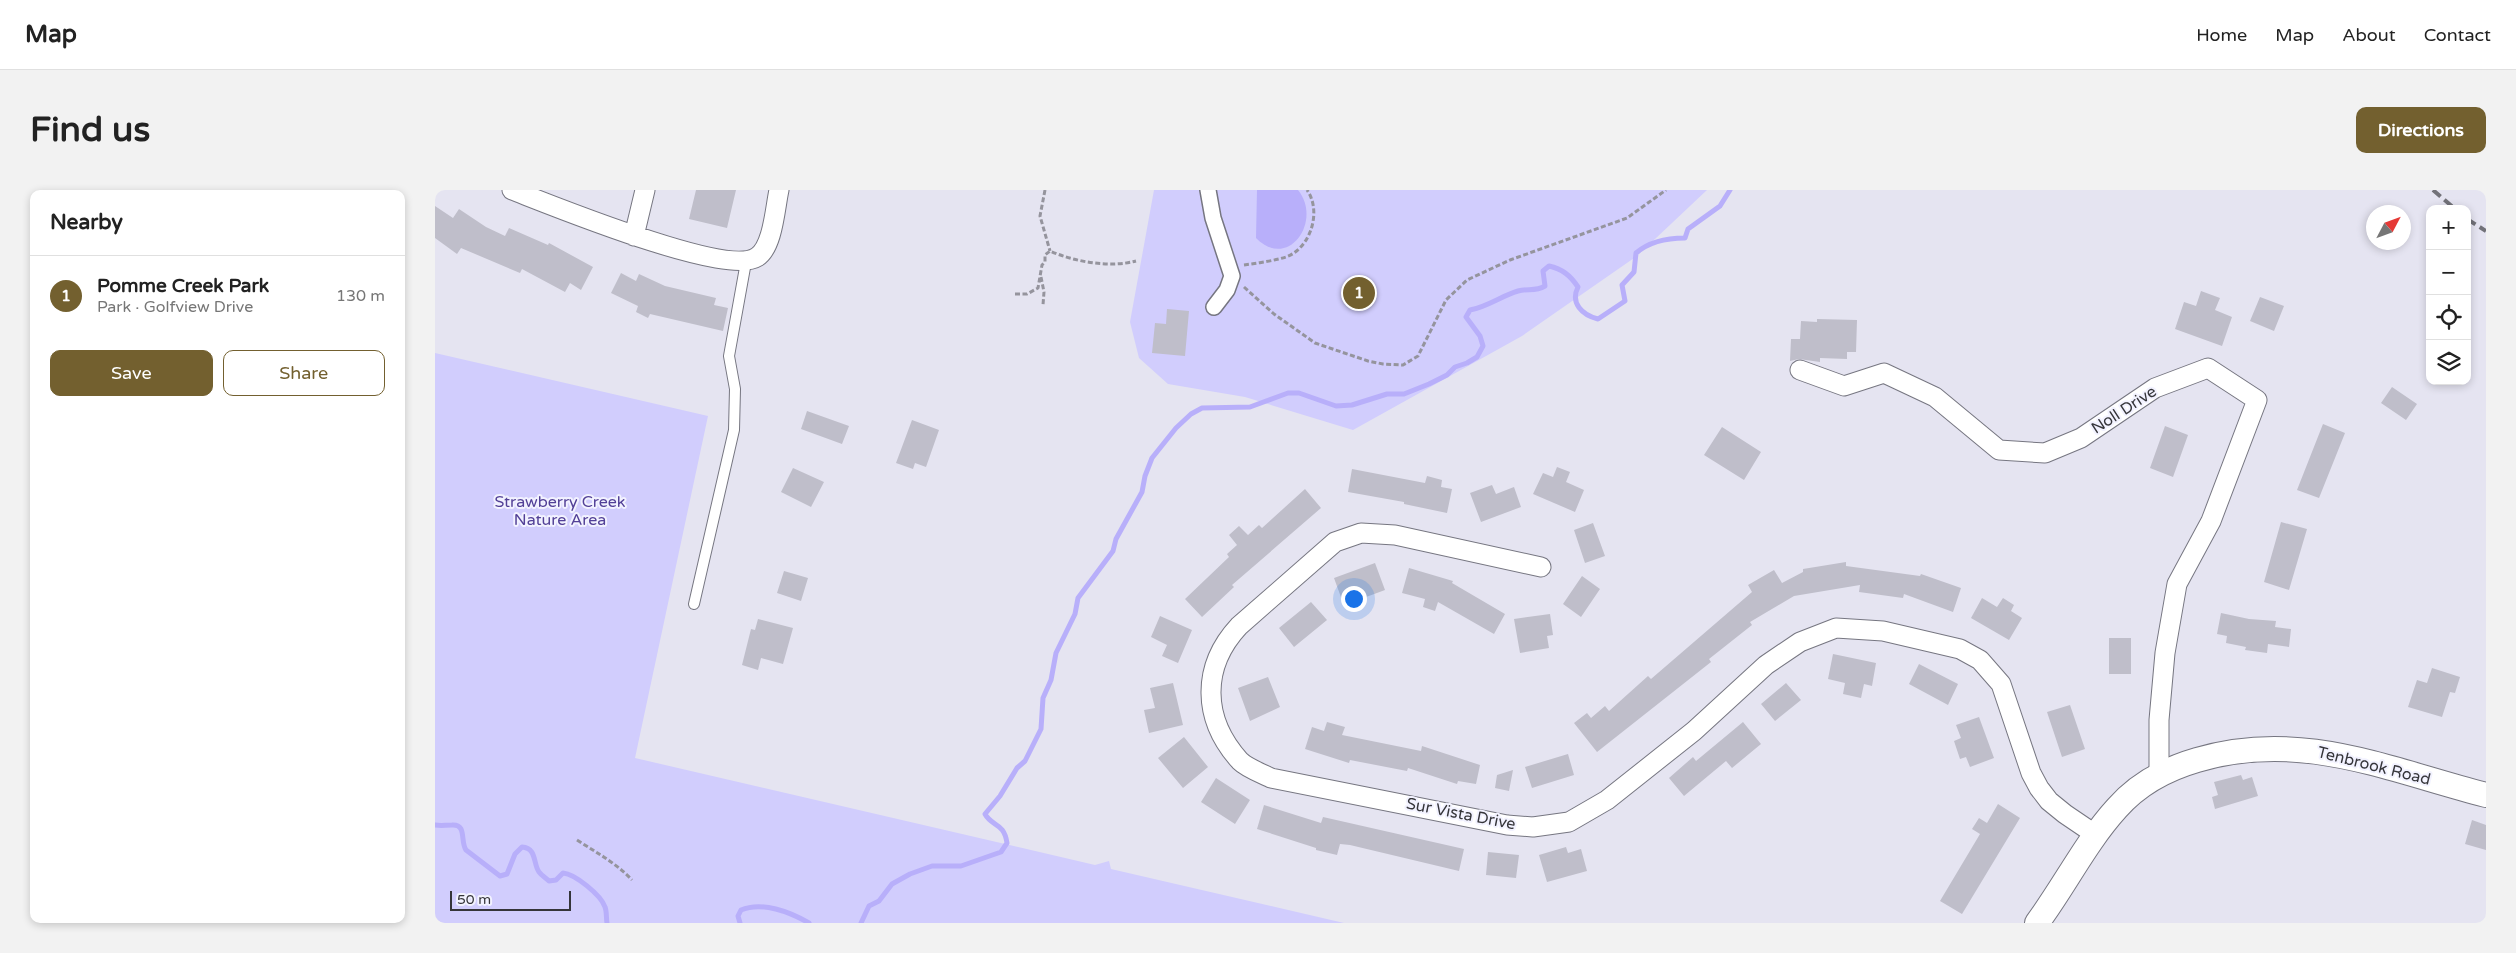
<!DOCTYPE html>
<meta charset="utf-8">
<style>
:root{--surface:#fff;--page:#f2f2f2;--text:#222;--muted:#767676;--line:#e0e0e0;--accent:#73602f}
body{margin:0;font-family:"Varela Round",sans-serif;background:var(--page);color:var(--text)}
.controls{position:absolute;right:15px;top:15px;display:grid;overflow:hidden;border-radius:10px;box-shadow:0 2px 8px #0003}
.controls button{width:45px;height:45px;display:grid;place-items:center;padding:0;border:0;border-bottom:1px solid var(--line);background:var(--surface);color:var(--text);font:25px sans-serif}
.compass{position:absolute;left:1931px;top:15px;width:45px;height:45px;border-radius:50%;background:var(--surface);box-shadow:0 2px 8px #0003;rotate:49deg}
.scale{position:absolute;left:15px;bottom:12px;width:121px;box-sizing:border-box;padding-left:5px;border:2px solid #35353a;border-top:0;font-size:14px;line-height:18px;white-space:nowrap;color:#35353a;-webkit-text-stroke:4px #f2f2ff;paint-order:stroke}
.you{position:absolute;left:918px;top:408px;width:18px;height:18px;margin:-12px;border:4px solid #fff;border-radius:50%;background:#1a73e8;box-shadow:0 0 0 8px #1a73e833}
.badge{display:grid;place-items:center;width:32px;height:32px;border-radius:50%;background:var(--accent);color:#fff;font-size:16px;font-weight:700}
.pin{position:absolute;translate:-50% -50%;border:2px solid #fff;box-shadow:0 1px 5px #0006}
.list{margin:0;padding:0;list-style:none}
h2{display:flex;justify-content:space-between;align-items:center;height:65px;margin:0;padding:0 20px;font-size:21px}
h2 small{font-size:16px;font-weight:400;color:var(--muted)}
.list li{display:grid;grid-template-columns:32px 1fr auto;gap:15px;align-items:center;box-sizing:border-box;height:80px;padding:0 20px;border-top:1px solid var(--line)}
.list b{display:block;font-size:19px;white-space:nowrap}
.list p{margin:0;font-size:16px;white-space:nowrap;color:var(--muted)}
.list em{font-size:16px;font-style:normal;color:var(--muted)}
.actions{display:flex;gap:10px;padding:15px 20px}
.actions a{flex:1;padding:11px 0;border:1px solid var(--accent);border-radius:10px;text-align:center;font-size:18px;color:var(--accent)}
.actions .main{background:var(--accent);color:#fff}
.icon{flex:none;width:28px;height:28px;fill:none;stroke:currentColor;stroke-width:2;stroke-linecap:round;stroke-linejoin:round}
.map{position:relative;flex:none;width:2051px;height:733px;overflow:hidden;border-radius:10px}
header{display:flex;align-items:center;gap:30px;box-sizing:border-box;height:70px;padding:0 25px;background:var(--surface);border-bottom:1px solid var(--line)}
header strong{font-size:24px}
nav{display:flex;gap:28px;margin-inline-start:auto;font-size:18px}
.intro{display:flex;align-items:center;justify-content:space-between;box-sizing:border-box;height:120px;padding:0 30px}
h1{margin:0;font-size:35px}
.button{padding:12px 22px;border-radius:10px;background:var(--accent);color:#fff;font-size:18px;font-weight:700}
main{display:flex;gap:30px;padding:0 30px}
aside{flex:1;background:var(--surface);border-radius:10px;box-shadow:0 2px 8px #0003}
.map>svg:first-child{display:block}
.green{fill:#d1cdfd}
.water{fill:#b8affa}
.lines{fill:none;stroke-linecap:round;stroke-linejoin:round}
.stream{stroke:#b8affa;stroke-width:5}
.building{fill:#bfbeca}
.service-casing{stroke:#767681;stroke-width:12}
.pedestrian-casing{stroke:#767681;stroke-width:18}
.minor-casing{stroke:#767681;stroke-width:21}
.tertiary-casing{stroke:#767681;stroke-width:26}
.path{stroke:#95949d;stroke-width:3;stroke-dasharray:5 2.5;stroke-linecap:butt}
.service{stroke:#fff;stroke-width:10}
.pedestrian{stroke:#fff;stroke-width:15}
.minor{stroke:#fff;stroke-width:19}
.tertiary{stroke:#fff;stroke-width:24}
.rail{stroke:#727279;stroke-width:4;stroke-dasharray:10 5;stroke-linecap:butt}
.labels{text-anchor:middle;dominant-baseline:central;stroke-width:4;stroke-linejoin:round;paint-order:stroke}
.street-label{font-size:16px;fill:#35353a;stroke:#f2f2ff}
.park-label{font-size:16px;fill:#524097;stroke:#f2f2ff}
</style>
<header>
<strong>Map</strong>
<nav><a>Home</a><a>Map</a><a>About</a><a>Contact</a></nav>
</header>
<div class="intro"><h1>Find us</h1><a class="button">Directions</a></div>
<main>
<aside>
<h2>Nearby<small></small></h2>
<ul class="list">
<li><span class="badge">1</span><div><b>Pomme Creek Park</b><p>Park · Golfview Drive</p></div><em>130 m</em></li>
</ul>
<div class="actions"><a class="main">Save</a><a>Share</a></div>
</aside>
<div class="map">
<svg width="2051" height="733" viewBox="0 0 2051 733">
<rect width="100%" height="100%" fill="#e5e4f1"/>
<!-- green -->
<path class="green" d="M 719,0 L 1272,0 L 1202,66 L 1087,146 L 918,240 L 810,207 L 733,194 L 704,168 L 695,132 Z
M 0,163 L 273,226 L 200,568 L 660,675 L 674,671 L 676,679 L 909,733 L 0,733 Z"/>
<!-- water -->
<path class="water" d="M 822,0 L 863,0 C 888,31 853,81 821,48 Z"/>
<g class="lines">
<!-- stream -->
<path class="stream" d="M 0,635 C 7,636 10,635 17,635 C 32,634 25,651 31,660 L 65,686 L 72,684 L 80,664 L 87,657 C 102,658 98,674 104,682 C 107,686 111,688 114,691 L 121,690 L 128,683 C 140,684 166,705 170,717 C 172,722 171,728 172,733
M 305,733 L 303,726 L 306,720 C 327,711 355,722 374,733
M 426,733 L 434,716 L 444,711 L 457,694 L 475,684 L 497,676 L 526,676 L 566,662 L 572,653 C 569,632 557,637 550,624 L 565,606 L 582,578 L 590,571 L 606,539 L 608,508 L 616,490 L 621,463 L 640,424 L 643,408 L 678,361 L 681,349 L 707,302 L 710,286 L 717,268 L 741,238 L 756,224 L 767,218 L 815,217 L 853,203 L 864,203 L 901,216 L 917,215 L 952,204 L 969,204 L 994,194 L 1012,185 L 1020,177 L 1032,173 L 1042,167 L 1048,156 L 1045,146 L 1031,127 L 1035,120 C 1052,117 1066,106 1083,101 C 1093,98 1100,102 1110,96 L 1108,81 L 1114,76 C 1127,79 1135,85 1143,97 C 1135,113 1147,125 1163,129 L 1190,111 L 1187,95 L 1199,82 L 1201,63 C 1215,51 1232,48 1250,48 L 1253,39 L 1285,16 L 1295,0"/>
</g>
<!-- building -->
<path class="building" d="M 261,0 L 301,0 L 292,38 L 254,29 Z
M 0,16 L 18,28 L 24,19 L 51,37 L 70,46 L 74,38 L 113,55 L 114,53 L 158,77 L 146,100 L 135,93 L 130,102 L 87,79 L 85,83 L 26,58 L 22,64 L 0,48 Z
M 186,83 L 201,91 L 204,84 L 230,96 L 281,108 L 279,115 L 293,118 L 288,141 L 215,124 L 213,128 L 201,122 L 203,116 L 176,103 Z
M 1766,101 L 1785,108 L 1780,120 L 1797,127 L 1787,156 L 1740,139 L 1749,112 L 1761,116 Z
M 1825,107 L 1849,116 L 1839,141 L 1815,131 Z
M 732,119 L 754,121 L 750,166 L 717,163 L 720,133 L 731,134 Z
M 1382,129 L 1422,130 L 1421,162 L 1412,162 L 1412,169 L 1385,168 L 1385,172 L 1364,169 L 1355,171 L 1356,149 L 1365,149 L 1366,131 L 1382,132 Z
M 1957,197 L 1982,214 L 1971,230 L 1946,213 Z
M 372,221 L 414,236 L 407,254 L 366,239 Z
M 477,230 L 504,240 L 491,277 L 480,273 L 478,279 L 461,273 Z
M 1888,234 L 1910,243 L 1884,308 L 1862,300 Z
M 1730,236 L 1753,245 L 1738,287 L 1715,278 Z
M 1287,237 L 1326,262 L 1309,290 L 1269,265 Z
M 1122,277 L 1135,282 L 1131,292 L 1149,300 L 1140,322 L 1098,304 L 1108,283 L 1118,287 Z
M 358,278 L 389,292 L 376,317 L 346,302 Z
M 917,279 L 990,293 L 992,286 L 1007,290 L 1006,297 L 1017,299 L 1012,323 L 969,314 L 969,312 L 913,302 Z
M 1057,295 L 1061,304 L 1079,297 L 1086,317 L 1046,332 L 1035,303 Z
M 870,299 L 886,318 L 797,395 L 799,397 L 767,427 L 750,409 L 794,367 L 792,364 L 802,355 L 794,345 L 804,336 L 813,345 L 824,335 L 827,338 Z
M 1846,332 L 1872,339 L 1854,400 L 1829,392 Z
M 1158,333 L 1170,366 L 1150,373 L 1139,340 Z
M 1411,372 L 1411,376 L 1485,386 L 1486,384 L 1526,398 L 1518,422 L 1469,404 L 1468,408 L 1424,402 L 1425,395 L 1359,406 L 1315,432 L 1317,435 L 1274,469 L 1276,472 L 1162,562 L 1139,533 L 1152,523 L 1156,528 L 1170,516 L 1174,521 L 1213,486 L 1216,489 L 1317,402 L 1313,395 L 1339,380 L 1347,393 L 1368,382 L 1368,379 Z
M 940,373 L 950,400 L 923,410 L 921,404 L 907,410 L 899,388 Z
M 974,378 L 1018,391 L 1017,393 L 1070,424 L 1059,444 L 1003,412 L 1000,421 L 988,417 L 990,409 L 967,403 Z
M 349,381 L 373,388 L 366,411 L 342,403 Z
M 1147,386 L 1165,399 L 1146,427 L 1128,414 Z
M 1547,408 L 1562,417 L 1568,408 L 1579,415 L 1576,421 L 1587,428 L 1574,450 L 1536,428 Z
M 876,412 L 892,430 L 859,457 L 844,438 Z
M 1786,423 L 1814,429 L 1841,431 L 1840,437 L 1856,439 L 1854,457 L 1833,454 L 1832,463 L 1810,460 L 1811,457 L 1791,453 L 1792,446 L 1782,444 Z
M 1115,424 L 1118,445 L 1112,446 L 1114,458 L 1085,463 L 1079,429 Z
M 725,426 L 757,440 L 743,473 L 727,466 L 732,455 L 716,447 Z
M 323,429 L 358,438 L 348,474 L 326,468 L 323,480 L 307,475 L 316,439 L 320,440 Z
M 1674,448 L 1696,448 L 1696,484 L 1674,484 Z
M 1398,464 L 1441,473 L 1437,496 L 1429,494 L 1426,508 L 1408,504 L 1410,493 L 1393,489 Z
M 1484,474 L 1523,494 L 1513,515 L 1474,494 Z
M 1997,478 L 2025,487 L 2020,503 L 2015,502 L 2007,527 L 1973,517 L 1982,490 L 1992,493 Z
M 833,487 L 845,517 L 815,531 L 803,498 Z
M 738,493 L 748,535 L 714,543 L 709,520 L 720,518 L 715,498 Z
M 1351,493 L 1366,510 L 1340,531 L 1326,514 Z
M 1635,515 L 1650,559 L 1627,567 L 1612,522 Z
M 1544,527 L 1559,568 L 1535,577 L 1531,567 L 1525,569 L 1519,551 L 1526,548 L 1521,535 Z
M 892,532 L 910,537 L 907,545 L 986,561 L 987,556 L 1045,575 L 1041,594 L 1023,591 L 1022,594 L 973,578 L 972,581 L 915,570 L 914,573 L 870,559 L 877,537 L 889,541 Z
M 1308,532 L 1326,554 L 1297,578 L 1291,571 L 1249,606 L 1234,588 L 1258,567 L 1261,571 Z
M 749,547 L 773,577 L 748,598 L 723,568 Z
M 1133,564 L 1139,585 L 1097,598 L 1090,577 Z
M 1078,580 L 1074,601 L 1060,598 L 1062,585 Z
M 1806,585 L 1808,590 L 1817,587 L 1823,606 L 1780,619 L 1777,607 L 1783,605 L 1779,592 Z
M 781,588 L 815,610 L 800,634 L 766,612 Z
M 1563,614 L 1585,628 L 1527,724 L 1505,711 L 1545,644 L 1537,639 L 1544,628 L 1552,633 Z
M 829,615 L 886,633 L 888,627 L 1029,659 L 1024,681 L 915,655 L 905,654 L 902,665 L 881,660 L 881,658 L 822,639 Z
M 2037,630 L 2051,635 L 2051,660 L 2030,654 Z
M 1131,657 L 1133,663 L 1146,659 L 1152,681 L 1112,692 L 1104,665 Z
M 1053,662 L 1084,665 L 1081,688 L 1051,685 Z"/>
<g class="lines">
<!-- service casing -->
<g class="service-casing">
<path id="service" d="M 259,414 L 299,240 L 300,199 L 294,166 L 311,72"/>
</g>
<!-- pedestrian casing -->
<g class="pedestrian-casing">
<path id="pedestrian" d="M 773,0 L 778,28 L 797,86 L 792,100 L 779,117"/>
</g>
<!-- minor casing -->
<g class="minor-casing">
<path id="minor" d="M 77,0 C 116,15 291,87 322,67 C 338,57 340,18 344,0
M 199,46 L 210,0
M 1365,180 L 1409,196 L 1449,183 L 1500,207 L 1564,260 L 1610,263 L 1646,248 L 1720,198 L 1773,178 L 1822,210 L 1776,331 L 1742,394 L 1730,463 L 1724,530 L 1724,584
M 1106,377 L 960,345 L 926,343 L 900,352 L 804,436 C 766,477 767,529 805,571 C 812,578 826,583 836,588 L 1072,635 L 1098,637 L 1134,632 L 1172,610 L 1259,541 L 1331,475 L 1365,452 L 1401,438 L 1448,441 L 1525,459 L 1545,470 L 1566,494 L 1596,583 L 1604,598 L 1614,611 L 1630,624 L 1661,645"/>
</g>
<!-- tertiary casing -->
<g class="tertiary-casing">
<path id="tertiary" d="M 1602,733 C 1630,695 1651,652 1682,618 C 1704,593 1731,579 1762,570 C 1866,539 1953,580 2051,605"/>
</g>
<!-- path -->
<path class="path" d="M 610,0 L 605,26 L 615,61
M 809,75 C 823,73 838,71 851,67 C 876,58 887,21 872,0
M 606,87 L 609,102 L 608,115
M 809,97 L 839,124 L 880,153 L 933,171 L 948,174 L 968,175 L 983,166 L 1011,110 L 1032,90 L 1075,70 L 1192,28 L 1231,0
M 580,104 L 592,104 L 603,98 L 607,75 L 610,72 L 610,65 L 615,61 C 640,72 675,78 701,71
M 142,650 C 162,663 181,673 197,690"/>
<!-- service -->
<use href="#service" class="service"/>
<!-- pedestrian -->
<use href="#pedestrian" class="pedestrian"/>
<!-- minor -->
<use href="#minor" class="minor"/>
<!-- tertiary -->
<use href="#tertiary" class="tertiary"/>
<!-- rail -->
<path class="rail" d="M 1998,0 L 2020,19
M 2032,29 L 2051,41"/>
</g>
<g class="labels">
<!-- street labels -->
<g class="street-label">
<text transform="translate(1689 220) rotate(-33)">Noll Drive</text>
<text transform="translate(1939 576) rotate(14)">Tenbrook Road</text>
<text transform="translate(1026 624) rotate(11)">Sur Vista Drive</text>
</g>
<!-- park labels -->
<g class="park-label">
<text x="125" y="312">Strawberry Creek<tspan x="125" dy="18">Nature Area</tspan></text>
</g>
</g>
</svg>
<div class="controls">
<button>+</button>
<button>−</button>
<button><svg class="icon" aria-label="locate" viewBox="0 0 24 24"><circle cx="12" cy="12" r="6"/><path d="M12 2v4M12 18v4M2 12h4M18 12h4"/></svg></button>
<button><svg class="icon" aria-label="layers" viewBox="0 0 24 24"><path d="M12 4l9 5-9 5-9-5zM3 14l9 5 9-5"/></svg></button>
</div>
<svg class="compass" viewBox="-18 -18 36 36"><path d="M0-13l5 13h-10z" fill="#e53935"/><path d="M0 13l5-13h-10z" fill="#767676"/></svg>
<div class="scale">50 m</div>
<div class="you"></div>
<div class="pin badge" style="left:924px;top:103px">1</div>
</div>
</main>
